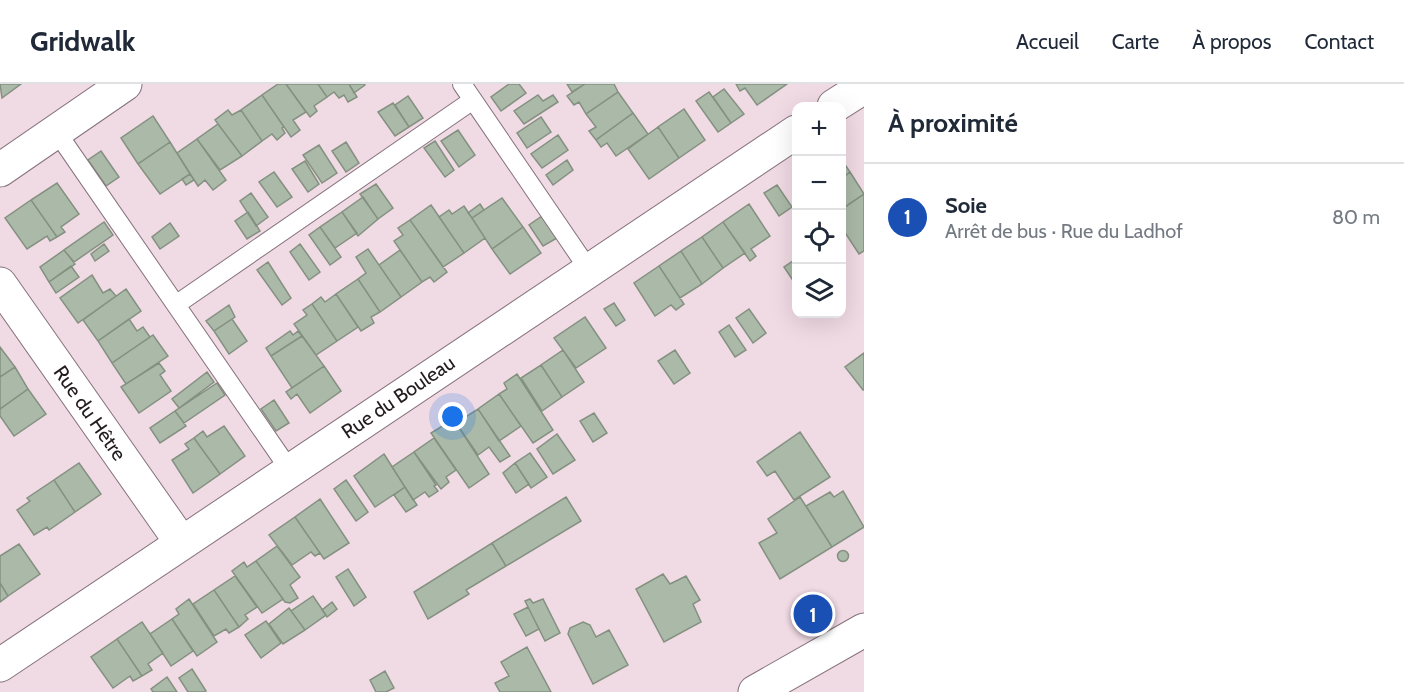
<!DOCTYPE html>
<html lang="fr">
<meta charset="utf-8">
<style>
:root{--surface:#fff;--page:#f2f2f3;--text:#1f2937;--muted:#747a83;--line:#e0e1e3;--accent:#298c03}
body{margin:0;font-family:Cabin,sans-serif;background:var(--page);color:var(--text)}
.controls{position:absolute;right:18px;top:18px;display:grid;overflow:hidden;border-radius:12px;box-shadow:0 6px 24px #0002}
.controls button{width:54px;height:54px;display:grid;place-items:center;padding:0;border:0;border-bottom:2px solid var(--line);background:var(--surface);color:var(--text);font:30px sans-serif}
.you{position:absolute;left:453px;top:333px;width:21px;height:21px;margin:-15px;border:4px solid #fff;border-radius:50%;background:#1a73e8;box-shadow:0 0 0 9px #1a73e833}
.badge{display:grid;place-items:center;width:39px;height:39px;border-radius:50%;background:var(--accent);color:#fff;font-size:20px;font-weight:700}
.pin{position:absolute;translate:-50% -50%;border:3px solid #fff;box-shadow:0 2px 6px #0006}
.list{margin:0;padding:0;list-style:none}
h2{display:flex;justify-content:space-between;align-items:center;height:78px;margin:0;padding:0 24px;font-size:26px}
h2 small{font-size:20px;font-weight:400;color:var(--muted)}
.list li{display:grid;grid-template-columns:39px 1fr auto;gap:18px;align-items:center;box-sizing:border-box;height:108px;padding:0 24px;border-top:2px solid var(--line)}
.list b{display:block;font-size:22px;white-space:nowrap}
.list p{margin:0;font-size:20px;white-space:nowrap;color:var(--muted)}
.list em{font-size:20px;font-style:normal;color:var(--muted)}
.icon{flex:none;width:33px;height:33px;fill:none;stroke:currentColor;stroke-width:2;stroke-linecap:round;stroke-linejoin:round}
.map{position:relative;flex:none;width:864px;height:608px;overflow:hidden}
header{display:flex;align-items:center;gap:36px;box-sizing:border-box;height:84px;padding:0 30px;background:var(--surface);border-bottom:2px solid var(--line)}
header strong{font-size:28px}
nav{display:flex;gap:33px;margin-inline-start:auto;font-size:21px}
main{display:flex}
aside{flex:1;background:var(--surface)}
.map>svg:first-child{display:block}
.building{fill:#abb9a8;stroke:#849181;stroke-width:1.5}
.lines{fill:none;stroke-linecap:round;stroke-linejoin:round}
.lane-casing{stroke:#86727c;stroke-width:20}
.street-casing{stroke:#86727c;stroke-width:35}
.secondary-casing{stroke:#86727c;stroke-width:35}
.lane{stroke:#fff;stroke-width:18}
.street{stroke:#fff;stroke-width:33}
.secondary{stroke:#fff;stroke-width:33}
.labels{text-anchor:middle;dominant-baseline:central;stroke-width:6;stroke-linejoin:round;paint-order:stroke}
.street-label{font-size:20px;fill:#231b1f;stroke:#fff}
</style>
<header>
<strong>Gridwalk</strong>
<nav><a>Accueil</a><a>Carte</a><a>À propos</a><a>Contact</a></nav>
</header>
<main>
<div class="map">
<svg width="864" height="608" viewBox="0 0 864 608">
<rect width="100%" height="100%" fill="#f0dae4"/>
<!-- building -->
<path class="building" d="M 0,0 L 21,0 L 2,14 Z
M 278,0 L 286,0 L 306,28 L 293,36 L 300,46 L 291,53 L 262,11 Z
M 286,0 L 318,0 L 327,13 L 314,22 L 317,27 L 310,33 Z
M 318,0 L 349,0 L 357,13 L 348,18 L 344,11 L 339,14 L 334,8 L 327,13 Z
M 349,0 L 364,0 L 365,1 L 354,9 Z
M 509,0 L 519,0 L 526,9 L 501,27 L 491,13 Z
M 567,0 L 585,0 L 572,8 Z
M 585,0 L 614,0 L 618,8 L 586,30 L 579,18 L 574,21 L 567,12 Z
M 736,0 L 787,0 L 757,21 L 745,4 L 740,7 Z
M 724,5 L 744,30 L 731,39 L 713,13 Z
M 618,8 L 633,29 L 596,56 L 589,47 L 596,43 L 586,30 Z
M 709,8 L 731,39 L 718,48 L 696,17 Z
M 262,11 L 284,43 L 282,44 L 285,49 L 277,56 L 272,50 L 262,57 L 241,26 Z
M 538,11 L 543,17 L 553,11 L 558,18 L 524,40 L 514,27 Z
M 408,12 L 423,34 L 409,43 L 395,21 Z
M 393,19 L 409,43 L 395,52 L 378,28 Z
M 684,25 L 705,56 L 679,74 L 658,43 Z
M 228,26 L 232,31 L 241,26 L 262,57 L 242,72 L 215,36 Z
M 633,29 L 648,50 L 616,72 L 607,59 L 601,63 L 596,56 Z
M 153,32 L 170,58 L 138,80 L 121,54 Z
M 541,33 L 551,48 L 527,64 L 517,49 Z
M 218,40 L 242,72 L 220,86 L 197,55 Z
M 658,43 L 679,74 L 649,95 L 628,65 Z
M 458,46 L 475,71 L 459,83 L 441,57 Z
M 558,51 L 568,66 L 542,84 L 531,70 Z
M 197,55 L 226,96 L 213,106 L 205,96 L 198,102 L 177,69 Z
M 435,57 L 454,86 L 445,93 L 424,64 Z
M 170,58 L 190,90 L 160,110 L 138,80 Z
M 346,58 L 359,79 L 346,88 L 332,67 Z
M 319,61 L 337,89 L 322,99 L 303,71 Z
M 101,67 L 119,93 L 106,102 L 88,76 Z
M 567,76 L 573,86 L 553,101 L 546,91 Z
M 842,76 L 850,88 L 842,94 Z
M 305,77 L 319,100 L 308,108 L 292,85 Z
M 274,88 L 292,113 L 277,123 L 259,98 Z
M 850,88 L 864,110 L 842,125 L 842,94 Z
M 190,90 L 194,96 L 186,101 L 182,95 Z
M 57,99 L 79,130 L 61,143 L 65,148 L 57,153 L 31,116 Z
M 376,100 L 393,124 L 378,135 L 360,110 Z
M 777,101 L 792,123 L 779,132 L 764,109 Z
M 251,109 L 268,133 L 256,142 L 240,117 Z
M 864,110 L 864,167 L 859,170 L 842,144 L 842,125 Z
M 363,113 L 378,135 L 358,152 L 342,128 Z
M 502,114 L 523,143 L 492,165 L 472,134 Z
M 31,116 L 57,153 L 50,157 L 47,152 L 27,165 L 5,134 Z
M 480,120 L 484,126 L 472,134 L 468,129 Z
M 749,120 L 770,152 L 751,165 L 756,172 L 750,177 L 723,138 Z
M 431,121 L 464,169 L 443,183 L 410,136 Z
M 464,122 L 485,154 L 464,169 L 439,133 L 449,126 L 452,130 Z
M 248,128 L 260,147 L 247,155 L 235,137 Z
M 342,128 L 357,149 L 335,164 L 320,143 Z
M 542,132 L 557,154 L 543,162 L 529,141 Z
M 410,136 L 447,188 L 434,198 L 430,193 L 422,198 L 394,157 L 403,151 L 398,144 Z
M 104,138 L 113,151 L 74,178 L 64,166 Z
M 723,138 L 745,169 L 723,184 L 702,153 Z
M 170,139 L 179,152 L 160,165 L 152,153 Z
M 320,143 L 341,173 L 330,181 L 309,151 Z
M 523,143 L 541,169 L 510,190 L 492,165 Z
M 702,153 L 723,184 L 702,200 L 681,167 Z
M 104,160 L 109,167 L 95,177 L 91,170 Z
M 300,160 L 320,188 L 309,196 L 290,168 Z
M 368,165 L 401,213 L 380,228 L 358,195 L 366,189 L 356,173 Z
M 64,166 L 75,180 L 49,198 L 40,183 Z
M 400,166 L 422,198 L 401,213 L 379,181 Z
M 681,167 L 702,200 L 680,214 L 659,182 Z
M 796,175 L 796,201 L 784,183 Z
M 268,178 L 291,214 L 282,221 L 257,186 Z
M 71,182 L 79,193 L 56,209 L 49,198 Z
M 659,182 L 684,220 L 676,226 L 671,221 L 655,232 L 634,199 Z
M 92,191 L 103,209 L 110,205 L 116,212 L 78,239 L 60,214 Z
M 358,195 L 380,228 L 371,233 L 374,239 L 361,247 L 336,210 Z
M 126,205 L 141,227 L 98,257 L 83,236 Z
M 336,210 L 358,243 L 337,257 L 312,220 L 321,213 L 325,218 Z
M 614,219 L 625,236 L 616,242 L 604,225 Z
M 312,220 L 337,257 L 316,271 L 294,240 L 307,231 L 303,226 Z
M 229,221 L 235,233 L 214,247 L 206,237 Z
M 749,225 L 766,249 L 753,259 L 736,234 Z
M 585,233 L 606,264 L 576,284 L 554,254 Z
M 129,235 L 137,247 L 143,243 L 150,253 L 112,279 L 98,257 Z
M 232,235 L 247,257 L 229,270 L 214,247 Z
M 729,241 L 746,266 L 735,273 L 719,248 Z
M 290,247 L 293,251 L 298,247 L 302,252 L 271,272 L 266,264 Z
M 153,251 L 168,272 L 126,300 L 112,279 Z
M 302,252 L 324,282 L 292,304 L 271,272 Z
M 0,263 L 15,283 L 0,293 Z
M 563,266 L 584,298 L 562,313 L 541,281 Z
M 675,266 L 690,289 L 674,300 L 658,277 Z
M 864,269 L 864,306 L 863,306 L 845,283 Z
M 159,279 L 165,287 L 160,291 L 171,307 L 139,329 L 121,303 Z
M 541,281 L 562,313 L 542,327 L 521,294 Z
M 324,282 L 341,307 L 310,329 L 297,310 L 291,315 L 286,308 Z
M 15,283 L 28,305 L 0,325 L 0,293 Z
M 207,288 L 214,298 L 179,324 L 172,315 Z
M 517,290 L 553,346 L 533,359 L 499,310 L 507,305 L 504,299 Z
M 217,299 L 225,311 L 184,339 L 175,327 Z
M 28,305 L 46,330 L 14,352 L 0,332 L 0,325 Z
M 499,310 L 521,342 L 499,357 L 478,325 Z
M 274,316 L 289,339 L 276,347 L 261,325 Z
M 478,325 L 510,372 L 500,378 L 489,363 L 478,371 L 456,339 Z
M 175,327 L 186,342 L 160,359 L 150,344 Z
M 594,329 L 607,349 L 593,358 L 580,337 Z
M 456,339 L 489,390 L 469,404 L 431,349 L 444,341 L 447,345 Z
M 224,342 L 245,372 L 220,390 L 194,354 L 203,347 L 207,353 Z
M 800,348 L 830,393 L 794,416 L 775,387 L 767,392 L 757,378 Z
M 557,350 L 575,376 L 553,390 L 537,365 Z
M 194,354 L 220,390 L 193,409 L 172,376 L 189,365 L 185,360 Z
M 434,354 L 456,386 L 446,393 L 449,398 L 441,405 L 414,368 Z
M 414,368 L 436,401 L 434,402 L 438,407 L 429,413 L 425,408 L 413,416 L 392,383 Z
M 530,369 L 547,393 L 531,404 L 515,379 Z
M 384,370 L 405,403 L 375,423 L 354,392 Z
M 79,379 L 101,410 L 75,428 L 54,396 Z
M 515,379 L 529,400 L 516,409 L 503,389 Z
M 54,396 L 75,428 L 49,446 L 47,443 L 34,451 L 17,426 L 30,417 L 27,414 Z
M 346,396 L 368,428 L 356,437 L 334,405 Z
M 405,403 L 417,421 L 406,428 L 394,411 Z
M 843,407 L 864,443 L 832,463 L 806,422 L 830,408 L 834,413 Z
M 566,413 L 581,437 L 506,482 L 492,459 Z
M 800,413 L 832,463 L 780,495 L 759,459 L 777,449 L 768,435 Z
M 320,415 L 349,459 L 324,475 L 295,433 Z
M 295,433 L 320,469 L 315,472 L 311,468 L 292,481 L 269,451 Z
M 492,459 L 506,482 L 466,506 L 469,510 L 428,535 L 414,508 Z
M 19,460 L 40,490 L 8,512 L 0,499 L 0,472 Z
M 277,462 L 300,493 L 290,501 L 298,514 L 290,519 L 285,518 L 256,477 Z
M837.5 472a5.5 5.5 0 1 1 11 0a5.5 5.5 0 1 1-11 0Z
M 256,477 L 283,515 L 262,529 L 232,487 L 244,478 L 247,483 Z
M 348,485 L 366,513 L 354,522 L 336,493 Z
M 663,490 L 670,500 L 686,492 L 700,516 L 693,520 L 701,538 L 664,558 L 636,505 Z
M 235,492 L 257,523 L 245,531 L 248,535 L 239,543 L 214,506 Z
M 0,499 L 8,512 L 0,518 Z
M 214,506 L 239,543 L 229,549 L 226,545 L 214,552 L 193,520 Z
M 313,512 L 326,531 L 305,546 L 291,527 Z
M 189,515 L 217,558 L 197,572 L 172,535 L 179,530 L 176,525 Z
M 530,515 L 533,519 L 543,515 L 560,549 L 545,557 L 525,517 Z
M 332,518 L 337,525 L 327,533 L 322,526 Z
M 528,523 L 539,545 L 526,552 L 514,530 Z
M 289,524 L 305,546 L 283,560 L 269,540 Z
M 172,535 L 193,567 L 171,582 L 150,550 Z
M 266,537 L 281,559 L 261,574 L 245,551 Z
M 142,538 L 163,569 L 148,580 L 152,586 L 142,592 L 117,555 Z
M 583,538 L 590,541 L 596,553 L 609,546 L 628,581 L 593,600 L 568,550 L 570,544 Z
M 117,555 L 142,592 L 133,597 L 130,592 L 113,604 L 91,573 Z
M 527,563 L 551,608 L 500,608 L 495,599 L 509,592 L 501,578 Z
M 192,585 L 206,607 L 205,608 L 188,608 L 179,594 Z
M 385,587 L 394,604 L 386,608 L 376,608 L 370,596 Z
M 167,593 L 177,608 L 153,608 L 151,605 Z"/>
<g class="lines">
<!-- lane casing -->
<g class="lane-casing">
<path id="lane" d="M 462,0 L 589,186
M 56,47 L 289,385
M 177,220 L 473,16"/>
</g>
<!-- street casing -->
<g class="street-casing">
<path id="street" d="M 834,22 L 856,8
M 0,86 L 125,0
M 0,200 L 181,458
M 0,581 L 796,48"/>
</g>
<!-- secondary casing -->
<g class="secondary-casing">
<path id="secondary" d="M 755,608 L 864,546"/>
</g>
<!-- lane -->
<use href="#lane" class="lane"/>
<!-- street -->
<use href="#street" class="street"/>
<!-- secondary -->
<use href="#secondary" class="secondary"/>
</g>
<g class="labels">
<!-- street labels -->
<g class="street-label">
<text transform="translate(398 313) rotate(-34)">Rue du Bouleau</text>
<text transform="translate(90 329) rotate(55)">Rue du Hêtre</text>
</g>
</g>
</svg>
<div class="controls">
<button>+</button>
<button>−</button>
<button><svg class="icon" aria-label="locate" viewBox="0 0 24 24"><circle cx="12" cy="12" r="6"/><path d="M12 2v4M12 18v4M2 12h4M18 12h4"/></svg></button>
<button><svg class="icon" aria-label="layers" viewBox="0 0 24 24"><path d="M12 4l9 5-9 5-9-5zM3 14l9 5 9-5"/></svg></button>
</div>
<div class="you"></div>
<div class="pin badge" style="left:813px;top:530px;background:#1a4fb4">1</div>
</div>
<aside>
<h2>À proximité<small></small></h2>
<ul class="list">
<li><span class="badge" style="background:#1a4fb4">1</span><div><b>Soie</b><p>Arrêt de bus · Rue du Ladhof</p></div><em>80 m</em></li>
</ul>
</aside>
</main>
